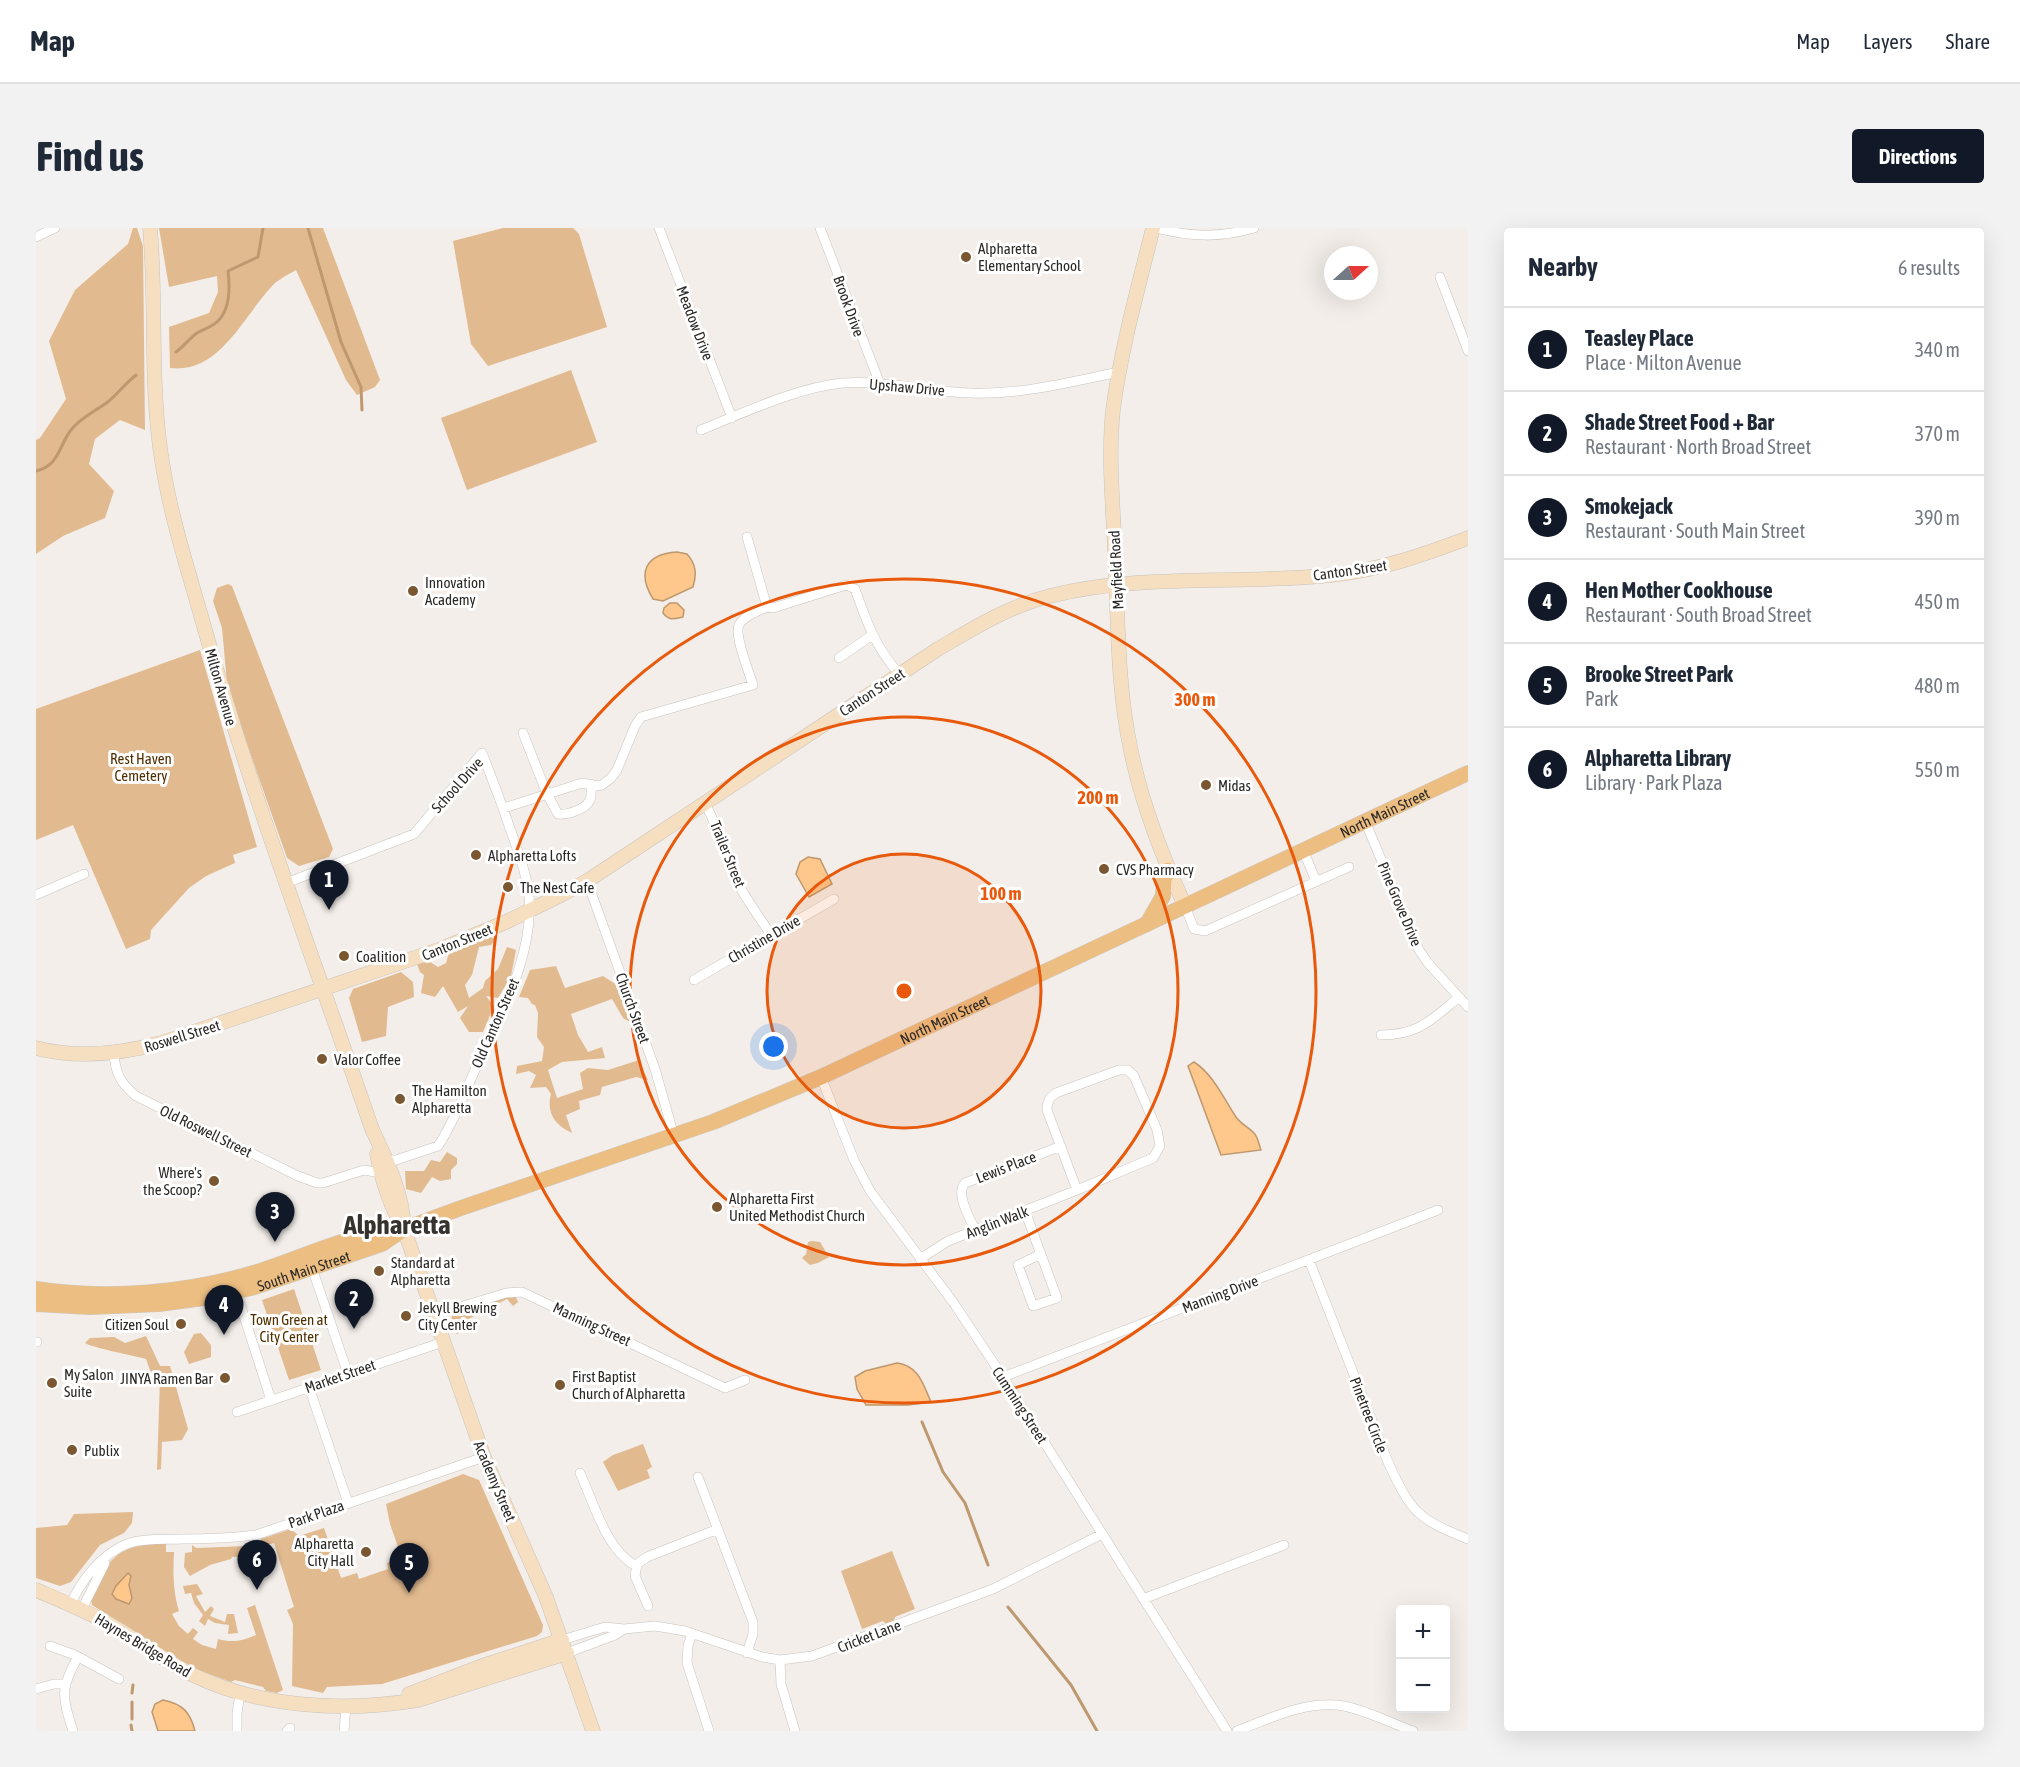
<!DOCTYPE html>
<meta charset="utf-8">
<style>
:root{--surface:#fff;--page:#f2f2f3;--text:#1f2937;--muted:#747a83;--line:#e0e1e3;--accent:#111827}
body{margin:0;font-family:"Asap Condensed",sans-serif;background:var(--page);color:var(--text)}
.controls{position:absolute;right:18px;bottom:18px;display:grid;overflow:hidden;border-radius:6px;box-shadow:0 6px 24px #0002}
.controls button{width:54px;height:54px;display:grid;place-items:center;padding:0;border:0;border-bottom:2px solid var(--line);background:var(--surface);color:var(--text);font:30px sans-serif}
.compass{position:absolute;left:1288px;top:18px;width:54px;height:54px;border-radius:50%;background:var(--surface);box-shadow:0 6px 24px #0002;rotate:69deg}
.you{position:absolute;left:738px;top:819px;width:21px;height:21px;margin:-15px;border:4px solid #fff;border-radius:50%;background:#1a73e8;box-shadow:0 0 0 9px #1a73e833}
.badge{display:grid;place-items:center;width:39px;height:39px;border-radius:50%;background:var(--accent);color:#fff;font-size:20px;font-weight:700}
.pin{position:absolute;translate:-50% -50px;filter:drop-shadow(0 2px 3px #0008)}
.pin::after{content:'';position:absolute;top:32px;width:21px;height:18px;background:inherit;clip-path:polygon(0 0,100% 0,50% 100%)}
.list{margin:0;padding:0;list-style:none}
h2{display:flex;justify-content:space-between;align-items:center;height:78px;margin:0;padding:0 24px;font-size:26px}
h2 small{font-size:20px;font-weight:400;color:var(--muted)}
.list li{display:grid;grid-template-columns:39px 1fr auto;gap:18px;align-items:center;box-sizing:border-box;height:84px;padding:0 24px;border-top:2px solid var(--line)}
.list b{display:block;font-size:22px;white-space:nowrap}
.list p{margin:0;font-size:20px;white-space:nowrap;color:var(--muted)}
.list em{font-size:20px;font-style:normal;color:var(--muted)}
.map{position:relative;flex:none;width:1432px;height:1503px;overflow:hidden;border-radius:6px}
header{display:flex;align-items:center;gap:36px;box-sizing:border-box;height:84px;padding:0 30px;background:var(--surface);border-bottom:2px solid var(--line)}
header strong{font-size:28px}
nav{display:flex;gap:33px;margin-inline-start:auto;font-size:21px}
.intro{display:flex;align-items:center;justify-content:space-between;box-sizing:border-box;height:144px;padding:0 36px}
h1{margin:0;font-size:42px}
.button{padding:15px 27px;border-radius:6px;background:var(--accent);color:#fff;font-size:21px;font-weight:700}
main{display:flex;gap:36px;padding:0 36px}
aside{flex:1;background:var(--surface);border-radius:6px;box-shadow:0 6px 24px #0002}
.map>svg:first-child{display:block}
.green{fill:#e2ba90}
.water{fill:#fec78c;stroke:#be986e;stroke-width:1.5}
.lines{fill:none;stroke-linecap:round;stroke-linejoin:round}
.stream{stroke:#be986e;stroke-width:3}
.street-casing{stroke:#c8c3be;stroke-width:10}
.secondary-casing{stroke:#c8c3be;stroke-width:15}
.primary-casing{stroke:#cccccb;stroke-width:16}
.street{stroke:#fff;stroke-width:9}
.secondary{stroke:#f6dfc0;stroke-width:14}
.primary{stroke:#edbe81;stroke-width:15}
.ring{fill:none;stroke:#e8590c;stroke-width:3}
.poi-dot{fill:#7a5730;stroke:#fff;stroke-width:2}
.labels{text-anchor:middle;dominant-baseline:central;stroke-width:6;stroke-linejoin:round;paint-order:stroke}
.poi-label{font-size:15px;fill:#2a2927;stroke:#fff;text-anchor:start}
.street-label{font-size:15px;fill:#2a2927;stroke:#fff}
.park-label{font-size:15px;fill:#522f00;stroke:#fff}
.town-label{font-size:27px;font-weight:bold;fill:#36322e;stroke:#fff}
.centre{fill:#e8590c;stroke:#fff;stroke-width:3}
.ring-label{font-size:18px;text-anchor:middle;font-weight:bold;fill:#e8590c;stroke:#fff;stroke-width:6;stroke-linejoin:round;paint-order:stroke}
</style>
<header>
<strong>Map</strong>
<nav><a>Map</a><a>Layers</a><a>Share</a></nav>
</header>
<div class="intro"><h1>Find us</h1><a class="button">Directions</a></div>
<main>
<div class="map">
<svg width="1432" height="1503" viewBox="0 0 1432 1503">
<rect width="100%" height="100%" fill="#f3eee9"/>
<!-- green -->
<path class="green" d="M 97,0 L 101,0 L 107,18 L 109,202 L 84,192 L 59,211 L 53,236 L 78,263 L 69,290 L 27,308 L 0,326 L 0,212 L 4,210 L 30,171 L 13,113 L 39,62 L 92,16 Z
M 123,0 L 287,0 L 344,152 L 339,159 L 321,167 L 310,152 L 260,42 C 253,46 243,51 237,57 C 208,87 184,146 134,140 L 133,99 L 173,85 L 182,64 L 181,48 L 133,59 Z
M 467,0 L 537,0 L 543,6 L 571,99 L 452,138 L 435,116 L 417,13 Z
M 535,142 L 561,214 L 431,262 L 405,190 Z
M 192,356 L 196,358 L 297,621 L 293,629 L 263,638 L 251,630 L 204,496 L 191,455 L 186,400 L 177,373 L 181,360 Z
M 164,422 L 221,619 L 197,627 L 199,635 L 170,648 L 153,660 L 115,702 L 114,711 L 90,721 L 37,597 L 0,612 L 0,481 Z
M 451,708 L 460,711 L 455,717 L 443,719 L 436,747 L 429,757 L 433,770 L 447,760 L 449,753 L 462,741 L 471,719 L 480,722 L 475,748 L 462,770 L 450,768 L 458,778 L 447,804 L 433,804 L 424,790 L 432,778 L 422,784 L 407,758 L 399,769 L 385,765 L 388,747 L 384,744 L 381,736 L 391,732 L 402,739 L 410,735 L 414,721 L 431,714 L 436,717 Z
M 520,738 L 529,760 L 567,748 L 581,757 L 597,796 L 587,790 L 576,771 L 535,786 L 542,807 L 552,824 L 566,819 L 569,830 L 526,834 L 512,842 L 521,870 L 547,861 L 544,845 L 552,840 L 572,842 L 603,832 L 612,852 L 600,849 L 566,859 L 564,867 L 543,873 L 544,881 L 530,887 L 536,905 C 519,897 510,885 515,866 L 510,859 L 494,860 L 500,847 L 493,843 L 480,846 L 481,838 L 506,833 L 508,819 L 501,809 L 502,785 L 499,777 L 496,776 L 492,770 L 483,769 L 494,742 Z
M 365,744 L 377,754 L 378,769 L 352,779 L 350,808 L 326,814 L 313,770 L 317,761 Z
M 411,924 L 421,930 L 421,936 L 415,942 L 415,951 L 404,953 L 396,949 L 385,965 L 370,961 L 369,943 L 388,943 L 395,932 L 404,934 Z
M 776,1013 L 784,1014 L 793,1029 L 782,1035 L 774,1037 L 766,1030 L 770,1026 L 772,1014 Z
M 258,1061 L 285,1142 L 253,1152 L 226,1072 Z
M 477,1066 L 479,1067 L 482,1074 L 477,1078 L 471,1071 L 421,1097 L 424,1104 L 422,1106 L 417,1104 L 415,1097 L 416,1087 Z
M 165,1105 L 175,1117 L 175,1129 L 153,1136 L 148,1124 L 158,1106 Z
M 110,1108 L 124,1138 L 134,1138 L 152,1201 L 146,1212 L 126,1214 L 125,1241 L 121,1242 L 124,1150 L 115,1145 L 110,1131 C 99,1128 54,1119 49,1115 L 54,1110 L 78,1109 L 89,1115 Z
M 607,1216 L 616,1239 L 611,1242 L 614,1250 L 582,1263 L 567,1234 L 577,1227 Z
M 427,1246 L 443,1252 L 507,1397 L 506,1404 L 501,1408 L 346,1456 L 291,1459 L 287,1465 L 256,1458 L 257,1396 L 251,1382 L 258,1379 L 238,1315 L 220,1320 L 223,1333 L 215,1336 L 212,1328 L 196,1329 L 195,1331 L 174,1337 L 154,1348 L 148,1339 L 149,1325 L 156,1324 L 156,1317 L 160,1320 L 211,1318 L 226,1314 L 225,1311 L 255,1301 L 263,1308 L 288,1300 L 305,1350 L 321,1345 L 323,1351 L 352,1341 L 351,1335 L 366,1330 L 354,1296 L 350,1276 Z
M 97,1284 L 96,1295 L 88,1305 L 64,1317 L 35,1354 L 24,1358 L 0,1350 L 0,1300 L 31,1297 L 38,1286 Z
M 130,1315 L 130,1324 L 138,1324 C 137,1345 137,1363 143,1383 L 136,1386 L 143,1398 L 152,1406 L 157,1400 L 162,1404 L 157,1411 L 166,1417 L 180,1421 L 182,1411 C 196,1415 207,1413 220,1407 L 211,1380 L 219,1377 L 247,1462 L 241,1465 L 230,1463 L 227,1459 L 199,1452 L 195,1454 L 154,1439 L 56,1377 L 54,1369 C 74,1328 81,1317 130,1315 Z
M 856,1323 L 879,1381 L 859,1389 L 858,1393 L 850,1396 L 847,1393 L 826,1401 L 805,1343 Z
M 161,1356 L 167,1366 L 160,1368 L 169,1384 L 175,1378 L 178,1381 L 174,1388 L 189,1394 L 191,1386 L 198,1386 L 202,1405 L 192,1406 L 193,1397 L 179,1395 L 172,1391 L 169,1398 L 163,1393 L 167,1387 L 158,1375 L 155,1365 L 149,1366 L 147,1358 Z"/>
<!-- water -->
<path class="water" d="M 641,324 L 651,326 C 660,336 661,346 657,359 L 627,373 L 617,371 C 601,345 609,326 641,324 Z
M 634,375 L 641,375 L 648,382 L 647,389 C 638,391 633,393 627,385 L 628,380 Z
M 772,629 L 784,631 L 796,656 L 773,669 L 760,646 L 764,634 Z
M 1158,834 C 1177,846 1188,871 1200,889 C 1205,896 1212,899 1218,905 C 1222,909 1223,917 1225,922 L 1185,927 L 1152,838 Z
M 861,1135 C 883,1138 887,1156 895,1174 L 872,1177 L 830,1177 L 821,1161 L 819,1149 L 829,1143 Z
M 92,1345 L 95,1348 L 93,1357 L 96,1370 L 93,1376 L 80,1371 L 76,1366 L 80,1358 Z
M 127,1472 C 147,1476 154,1484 159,1503 L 122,1503 L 116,1484 L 119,1476 Z"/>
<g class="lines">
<!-- stream -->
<path class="stream" d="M 272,0 L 305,114 L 325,159 L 326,182
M 140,124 C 147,119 155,109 161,105 C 168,101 176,99 182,93 C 194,81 194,59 192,43 L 222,29 L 227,0
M 0,243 C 24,237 23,217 35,202 C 45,189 60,183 73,173 C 82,165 90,155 100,147
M 886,1194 L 907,1244 L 929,1275 L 952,1337
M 972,1379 L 1035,1457 L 1061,1503
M 96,1465 L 97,1457
M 96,1491 L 96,1474
M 95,1497 L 96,1503"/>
<!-- street casing -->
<g class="street-casing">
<path id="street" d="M 623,0 L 696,190
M 784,0 L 844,156
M 1120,0 C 1154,9 1184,10 1218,0
M 0,9 L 19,0
M 1404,49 L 1432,123
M 665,202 C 707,185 762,159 807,155 C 850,152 892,164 934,165 C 984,167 1034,154 1083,144
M 711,309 L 731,379 L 737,380 L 810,357 L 819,361 C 831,395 839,418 863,446
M 803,430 L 836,407
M 487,505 L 511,566 L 522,586 C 531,587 549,582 554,572 C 556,567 555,561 555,556
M 668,574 C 682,597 687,623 698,648 C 708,669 723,688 735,707
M 468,580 L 546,555 L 560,558 L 566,557 L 575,550 L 581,542 L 599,498 L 605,489 L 717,457 C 713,444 698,407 703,397 C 707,388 723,383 731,379
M 1329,593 L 1383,722 L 1392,735 L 1432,779
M 1267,622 L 1280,653
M 551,653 L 619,841 L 638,908
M 250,655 L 378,606 L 446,525 C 458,555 469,585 479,615 C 485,632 491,649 493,668 C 498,729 464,786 440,840 C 428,866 418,894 402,918 L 360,932 L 350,932
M 0,667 L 48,646
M 1149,678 L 1158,701 L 1169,703 L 1313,639
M 658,752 L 798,671
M 1345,807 C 1383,807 1395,792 1423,769
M 78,825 C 79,845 85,856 100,868 L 262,948 L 281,955 L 287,955 L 328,942 L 345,945
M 785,849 L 818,932 L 834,963 L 917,1074 L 967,1149 L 1191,1503
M 989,983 L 1021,1070 L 997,1078 L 982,1037 L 1005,1026
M 939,1002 C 934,990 919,966 929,955 L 1025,918
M 884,1031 L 912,1013 L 1041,962 L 1117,930 L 1124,918 L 1121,902 L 1098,848 L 1092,842 L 1083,842 L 1020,865 C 1013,870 1011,874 1011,882 L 1041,962
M 1273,1032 L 1352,1234 C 1375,1284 1381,1291 1432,1311
M 276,1040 L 312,1146
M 199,1060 L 235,1172
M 398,1087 L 470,1065 L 486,1064 L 689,1160 L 709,1152
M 0,1114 L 1,1114
M 967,1149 L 1402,982
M 273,1159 L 312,1275
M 201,1184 L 407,1114
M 544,1245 C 558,1275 570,1322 600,1338
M 662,1249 L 717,1394 L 717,1406 L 711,1425
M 1107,1371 L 1248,1317
M 35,1376 C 45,1352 66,1326 91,1316 C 108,1310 128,1312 146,1311 C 171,1311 196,1310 220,1307 L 448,1229
M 612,1378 L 599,1348 L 601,1336 L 611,1329 L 682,1301
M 46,1381 L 69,1335
M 656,1405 L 652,1418 L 651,1435 L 673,1503
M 526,1412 L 569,1399 L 588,1401 L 619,1398 L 649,1403 L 726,1429 L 744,1432 L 776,1428 L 957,1361 L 1066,1306
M 14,1418 L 39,1427 L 83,1451
M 531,1425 L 579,1407 L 588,1401
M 744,1432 L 745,1456 L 759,1503
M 0,1461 L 18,1456 L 29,1456
M 37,1503 C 26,1469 24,1460 42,1429
M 201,1503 L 201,1485 L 204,1466
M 251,1503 L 254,1500
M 308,1503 L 310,1477
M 1201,1503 C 1235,1490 1270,1472 1308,1478 C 1332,1483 1355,1495 1377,1503"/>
</g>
<!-- secondary casing -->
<g class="secondary-casing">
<path id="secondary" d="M 114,0 C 121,80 113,159 127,239 C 136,294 154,348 169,402 C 217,571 279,735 336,901 C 351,933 367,966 368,1001
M 1117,0 C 1102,60 1085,121 1077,182 C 1072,229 1077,277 1079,324 C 1082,390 1081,458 1095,523 C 1106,577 1126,628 1149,678
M 0,820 C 42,831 84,826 125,815 L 405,721 L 470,694 L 527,666 L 551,653 L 902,421 C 938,400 973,378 1014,368 C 1105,345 1203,357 1296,347 C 1344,342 1387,327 1432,310
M 341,926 C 346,953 354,978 368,1001 L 448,1229 L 510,1369 L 557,1503
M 0,1362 C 26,1373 51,1383 75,1397 C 103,1413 128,1433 157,1447 C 225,1480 309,1484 382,1472 L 531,1425
M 373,1466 L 446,1438 L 526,1412"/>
</g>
<!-- primary casing -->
<g class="primary-casing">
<g id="primary">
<path d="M 1111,696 L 1127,668 L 1128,651 L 1132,642"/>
<path d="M 0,1061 C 71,1072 152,1065 221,1044 C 268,1029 316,1005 365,1001"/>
<path id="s1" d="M 0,1076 L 54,1079 L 123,1076 L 175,1069 L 219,1059 L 346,1016 L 368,1001 L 425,980 L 677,894 L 785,849 L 1432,545"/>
</g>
</g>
<!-- street -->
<use href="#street" class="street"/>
<!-- secondary -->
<use href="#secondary" class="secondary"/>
<!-- primary -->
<use href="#primary" class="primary"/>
</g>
<!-- distance rings -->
<circle cx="868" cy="763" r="137" fill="#e8590c" fill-opacity=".12"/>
<g class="ring">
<circle cx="868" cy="763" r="137"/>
<circle cx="868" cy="763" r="274"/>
<circle cx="868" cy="763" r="412"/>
</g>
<!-- markers -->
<g class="poi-dot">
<circle cx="930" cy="29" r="6"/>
<circle cx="377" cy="363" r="6"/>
<circle cx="1170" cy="557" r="6"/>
<circle cx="440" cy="627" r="6"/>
<circle cx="1068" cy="641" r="6"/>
<circle cx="472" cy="659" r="6"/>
<circle cx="308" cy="728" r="6"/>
<circle cx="286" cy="831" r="6"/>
<circle cx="364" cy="871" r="6"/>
<circle cx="178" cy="953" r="6"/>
<circle cx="681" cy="979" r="6"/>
<circle cx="343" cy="1043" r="6"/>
<circle cx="370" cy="1088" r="6"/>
<circle cx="145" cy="1096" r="6"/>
<circle cx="189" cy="1150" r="6"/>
<circle cx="16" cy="1155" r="6"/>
<circle cx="524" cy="1157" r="6"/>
<circle cx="36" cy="1222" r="6"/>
<circle cx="330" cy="1324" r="6"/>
</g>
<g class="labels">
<!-- poi labels -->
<g class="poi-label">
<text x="942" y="20">Alpharetta<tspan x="942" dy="17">Elementary School</tspan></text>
<text x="389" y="354">Innovation<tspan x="389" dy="17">Academy</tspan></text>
<text x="1182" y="557">Midas</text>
<text x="452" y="627">Alpharetta Lofts</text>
<text x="1080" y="641">CVS Pharmacy</text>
<text x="484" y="659">The Nest Cafe</text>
<text x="320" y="728">Coalition</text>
<text x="298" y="831">Valor Coffee</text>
<text x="376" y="862">The Hamilton<tspan x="376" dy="17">Alpharetta</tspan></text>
<text x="166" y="944" text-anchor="end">Where's<tspan x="166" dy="17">the Scoop?</tspan></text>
<text x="693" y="970">Alpharetta First<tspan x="693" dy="17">United Methodist Church</tspan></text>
<text x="355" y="1034">Standard at<tspan x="355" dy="17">Alpharetta</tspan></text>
<text x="382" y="1079">Jekyll Brewing<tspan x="382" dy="17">City Center</tspan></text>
<text x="133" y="1096" text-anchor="end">Citizen Soul</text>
<text x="28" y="1146">My Salon<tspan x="28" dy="17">Suite</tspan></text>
<text x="536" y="1148">First Baptist<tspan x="536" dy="17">Church of Alpharetta</tspan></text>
<text x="177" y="1150" text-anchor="end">JINYA Ramen Bar</text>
<text x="48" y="1222">Publix</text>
<text x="318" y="1315" text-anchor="end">Alpharetta<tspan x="318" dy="17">City Hall</tspan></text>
</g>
<!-- street labels -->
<g class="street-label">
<text transform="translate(813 78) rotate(70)">Brook Drive</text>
<text transform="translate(659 95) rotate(69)">Meadow Drive</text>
<text transform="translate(871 159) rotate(5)">Upshaw Drive</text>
<text transform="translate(1080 342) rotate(-93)">Mayfield Road</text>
<text transform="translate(1314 342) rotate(-8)">Canton Street</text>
<text transform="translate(185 459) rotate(74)">Milton Avenue</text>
<text transform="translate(836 464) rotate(-33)">Canton Street</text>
<text transform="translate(421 557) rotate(-48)">School Drive</text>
<text stroke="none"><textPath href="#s1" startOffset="1448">North Main Street</textPath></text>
<text transform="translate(692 626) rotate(68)">Trailer Street</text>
<text transform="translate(1364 676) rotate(67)">Pine Grove Drive</text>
<text transform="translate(728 711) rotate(-30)">Christine Drive</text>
<text transform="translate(421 714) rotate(-22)">Canton Street</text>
<text transform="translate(597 780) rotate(70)">Church Street</text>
<text stroke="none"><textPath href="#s1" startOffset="962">North Main Street</textPath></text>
<text transform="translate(459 795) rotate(-66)">Old Canton Street</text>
<text transform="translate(146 808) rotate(-17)">Roswell Street</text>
<text transform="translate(170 903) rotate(26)">Old Roswell Street</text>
<text transform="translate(970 939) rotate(-21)">Lewis Place</text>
<text transform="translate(961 994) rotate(-21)">Anglin Walk</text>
<text stroke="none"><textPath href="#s1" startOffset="272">South Main Street</textPath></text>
<text transform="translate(1184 1066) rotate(-21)">Manning Drive</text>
<text transform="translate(556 1096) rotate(25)">Manning Street</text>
<text transform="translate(304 1148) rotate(-19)">Market Street</text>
<text transform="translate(984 1177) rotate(57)">Cumming Street</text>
<text transform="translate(1333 1187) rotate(69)">Pinetree Circle</text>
<text transform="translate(459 1253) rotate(67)">Academy Street</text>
<text transform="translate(280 1286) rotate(-19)">Park Plaza</text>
<text transform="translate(833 1408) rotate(-21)">Cricket Lane</text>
<text transform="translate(107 1417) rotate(31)">Haynes Bridge Road</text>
</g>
<!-- park labels -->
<g class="park-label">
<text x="105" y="530">Rest Haven<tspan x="105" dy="17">Cemetery</tspan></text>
<text x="253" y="1091">Town Green at<tspan x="253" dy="17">City Center</tspan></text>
</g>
<!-- town labels -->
<g class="town-label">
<text x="361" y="996">Alpharetta</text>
</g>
</g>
<circle cx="868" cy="763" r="9" class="centre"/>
<g class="ring-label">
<text x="1159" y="478">300 m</text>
<text x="1062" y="576">200 m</text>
<text x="965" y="672">100 m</text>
</g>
</svg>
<div class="controls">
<button>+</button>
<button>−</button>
</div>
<svg class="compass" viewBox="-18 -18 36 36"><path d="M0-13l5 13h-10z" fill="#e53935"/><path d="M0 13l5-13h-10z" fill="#747a83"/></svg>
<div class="you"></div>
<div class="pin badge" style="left:293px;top:682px">1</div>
<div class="pin badge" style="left:318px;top:1101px">2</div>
<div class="pin badge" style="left:239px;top:1014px">3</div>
<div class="pin badge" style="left:188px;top:1107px">4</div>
<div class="pin badge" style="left:373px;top:1365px">5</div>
<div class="pin badge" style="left:221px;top:1362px">6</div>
</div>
<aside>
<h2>Nearby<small>6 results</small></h2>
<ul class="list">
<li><span class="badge">1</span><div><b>Teasley Place</b><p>Place · Milton Avenue</p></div><em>340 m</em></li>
<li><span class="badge">2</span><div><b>Shade Street Food + Bar</b><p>Restaurant · North Broad Street</p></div><em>370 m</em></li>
<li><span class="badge">3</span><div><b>Smokejack</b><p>Restaurant · South Main Street</p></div><em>390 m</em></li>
<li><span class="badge">4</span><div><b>Hen Mother Cookhouse</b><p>Restaurant · South Broad Street</p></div><em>450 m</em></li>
<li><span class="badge">5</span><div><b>Brooke Street Park</b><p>Park</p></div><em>480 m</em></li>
<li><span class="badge">6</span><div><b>Alpharetta Library</b><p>Library · Park Plaza</p></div><em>550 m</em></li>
</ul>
</aside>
</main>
